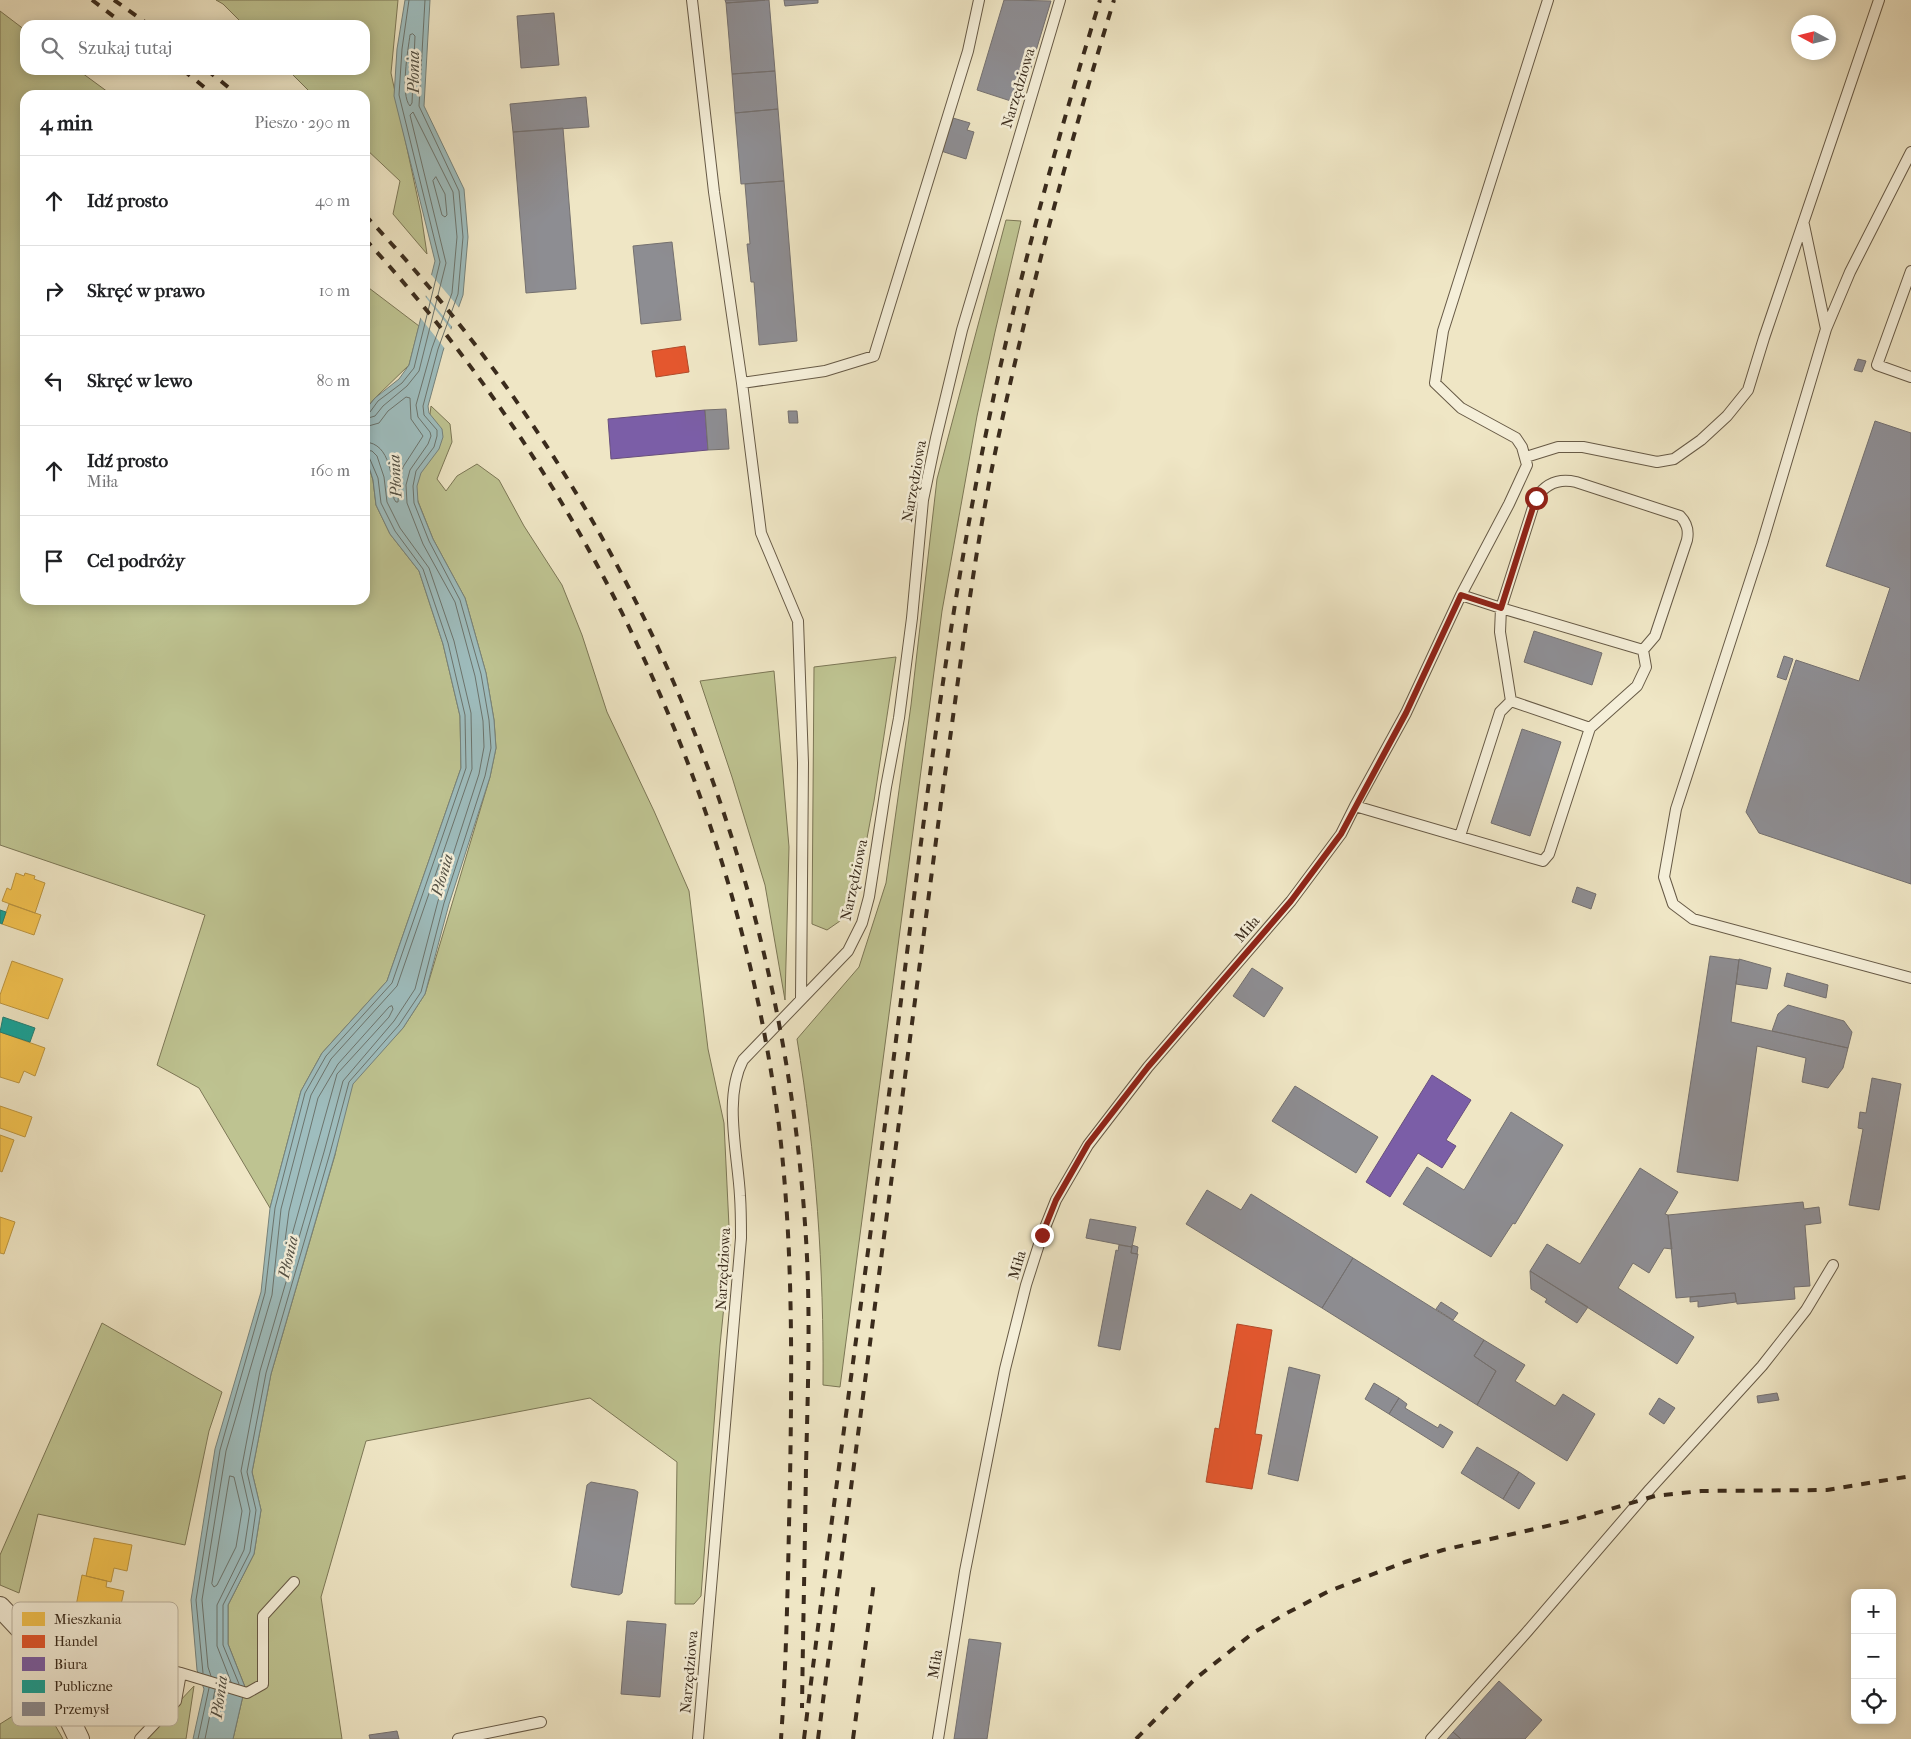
<!DOCTYPE html>
<html lang="pl">
<meta charset="utf-8">
<style>
:root{--surface:#fff;--page:#f6f6f6;--text:#202124;--muted:#757577;--line:#e0e0e0}
body{margin:0;font-family:"IM FELL French Canon",serif;background:var(--page);color:var(--text)}
.controls{position:absolute;right:15px;bottom:15px;display:grid;overflow:hidden;border-radius:10px;box-shadow:0 2px 12px #0003}
.controls button{width:45px;height:45px;display:grid;place-items:center;padding:0;border:0;border-bottom:1px solid var(--line);background:var(--surface);color:var(--text);font:25px sans-serif}
.compass{position:absolute;left:1791px;top:15px;width:45px;height:45px;border-radius:50%;background:var(--surface);box-shadow:0 2px 12px #0003;rotate:277deg}
.stop{position:absolute;width:15px;height:15px;margin:-11px;border:4px solid #8f2418;border-radius:50%;background:#fff}
.stop.end{background:#8f2418;border-color:#fff;box-shadow:0 1px 5px #0008}
.list{margin:0;padding:0;list-style:none}
h2{display:flex;justify-content:space-between;align-items:center;height:65px;margin:0;padding:0 20px;font-size:21px}
h2 small{font-size:16px;font-weight:400;color:var(--muted)}
.list li{display:grid;grid-template-columns:32px 1fr auto;gap:15px;align-items:center;box-sizing:border-box;height:90px;padding:0 20px;border-top:1px solid var(--line)}
.list b{display:block;font-size:19px;white-space:nowrap}
.list p{margin:0;font-size:16px;white-space:nowrap;color:var(--muted)}
.list em{font-size:16px;font-style:normal;color:var(--muted)}
.icon{flex:none;width:28px;height:28px;fill:none;stroke:currentColor;stroke-width:2;stroke-linecap:round;stroke-linejoin:round}
.map{position:relative;flex:none;width:1911px;height:1739px;overflow:hidden}
.search{position:absolute;background:var(--surface);box-shadow:0 2px 12px #0003;left:20px;top:20px;width:350px;height:55px;display:flex;align-items:center;gap:12px;box-sizing:border-box;padding:0 18px;border-radius:15px;color:var(--muted);font-size:19px}
.panel{position:absolute;background:var(--surface);box-shadow:0 2px 12px #0003;left:20px;top:90px;width:350px;height:515px;border-radius:15px}
.map>svg:first-child{display:block}
.green{fill:#bec391;stroke:#7c7756}
.water{fill:#9ebdbe;stroke:#76837d}
.pier{fill:#efe6c5}
.homes{fill:#f2c14e;stroke:#bb943f}
.shops{fill:#e4572e;stroke:#b14a29}
.offices{fill:#7b5ea7;stroke:#684f7d}
.public{fill:#17a398;stroke:#227f73}
.industry{fill:#8d8d92;stroke:#74706f}
.lines{fill:none;stroke-linecap:round;stroke-linejoin:round}
.shore{stroke:#6c746d;stroke-width:1}
.service-casing{stroke:#675a46;stroke-width:12}
.minor-casing{stroke:#675a46;stroke-width:22}
.service{stroke:#f5efd9;stroke-width:10}
.minor{stroke:#f5efd9;stroke-width:20}
.rail{stroke:#3a2b1c;stroke-width:4;stroke-dasharray:9 9;stroke-linecap:butt}
.route{stroke:#8f2418;stroke-width:6}
.labels{text-anchor:middle;dominant-baseline:central;stroke-width:5;stroke-linejoin:round;paint-order:stroke}
.street-label{font-size:15px;fill:#3a2b1c;stroke:#f5efd9}
.water-label{font-size:16px;font-style:italic;fill:#535044;stroke:#f5efd9}
.key{fill:#f5efd9;stroke:#bdb4a0;stroke-width:1}
.key-label{font-size:14px;fill:#3a2b1c}
</style>
<div class="map">
<svg width="1911" height="1739" viewBox="0 0 1911 1739">
<rect width="100%" height="100%" fill="#efe6c5"/>
<filter id="stains"><feTurbulence type="fractalNoise" baseFrequency=".004" numOctaves="4"/><feColorMatrix values="0 0 0 0 .2 0 0 0 0 .09 0 0 0 0 .02 0 0 0 .5 -.17"/></filter>
<radialGradient id="worn" r=".72"><stop offset=".6" stop-color="#630" stop-opacity="0"/><stop offset="1" stop-color="#630" stop-opacity=".3"/></radialGradient>
<!-- green -->
<path class="green" d="M 216,0 L 398,0 L 391,73 L 421,214 L 427,254 L 393,214 L 400,181 L 365,148 L 365,95 L 313,95 L 288,70 L 365,70 L 365,25 L 244,25 L 223,4 Z
M 0,11 L 25,30 L 25,70 L 78,70 L 112,95 L 25,95 L 25,600 L 365,600 L 365,454 L 373,480 L 376,505 L 390,534 L 419,571 L 443,644 L 460,716 L 461,768 L 387,981 L 322,1053 L 301,1091 L 270,1208 L 199,1088 L 157,1065 L 205,915 L 0,845 Z
M 1006,220 L 1021,221 L 995,332 L 977,416 L 942,611 L 840,1387 L 823,1385 C 824,1268 816,1154 797,1039 L 859,967 L 886,883 L 911,705 L 937,479 Z
M 365,285 L 419,326 L 409,365 L 375,398 L 365,410 Z
M 431,406 L 450,424 L 452,442 L 437,479 L 446,491 L 457,476 L 477,464 L 499,480 L 524,526 L 562,585 L 582,635 L 607,712 L 654,811 L 689,891 L 708,1049 L 724,1123 L 730,1247 L 720,1345 L 701,1596 L 694,1604 L 675,1604 L 677,1462 L 590,1398 L 366,1441 L 321,1597 L 342,1739 L 233,1739 L 245,1687 L 228,1644 L 228,1605 L 254,1554 L 261,1510 L 252,1472 L 271,1374 L 335,1155 L 349,1086 L 403,1028 L 425,994 L 490,777 L 496,748 L 494,720 L 486,673 L 465,598 L 433,539 L 408,476 L 427,439 Z
M 896,657 L 874,801 L 853,912 L 827,930 L 812,924 L 814,667 Z
M 774,671 L 789,847 L 785,1000 L 765,885 L 732,777 L 700,681 Z
M 102,1323 L 222,1392 L 209,1431 L 185,1545 L 38,1514 L 19,1593 L 0,1585 L 0,1555 Z
M 194,1686 L 186,1739 L 144,1739 Z
M 40,1699 L 63,1739 L 0,1739 L 0,1724 Z"/>
<!-- water -->
<path class="water" d="M 405,0 L 430,0 L 424,106 L 464,189 L 468,237 L 463,295 L 443,351 L 428,406 L 429,413 L 442,429 L 443,437 L 439,449 L 421,473 L 417,486 L 418,502 L 433,539 L 465,598 L 486,673 L 494,720 L 496,748 L 490,777 L 449,904 L 425,994 L 403,1028 L 353,1084 L 335,1154 L 271,1374 L 252,1472 L 261,1510 L 254,1554 L 228,1605 L 228,1644 L 245,1687 L 233,1739 L 193,1739 L 204,1689 L 197,1670 L 191,1600 L 215,1449 L 261,1292 L 270,1208 L 301,1091 L 322,1053 L 387,981 L 461,768 L 460,716 L 443,644 L 419,571 L 390,534 L 376,505 L 373,480 L 365,454 L 365,410 L 375,398 L 399,379 L 409,365 L 435,261 L 394,96 L 397,49 Z"/>
<!-- pier -->
<path class="pier" d="M 429,272 L 461,310 L 454,329 L 424,293 Z
M 424,295 L 453,332 L 446,350 L 419,316 L 424,300 Z"/>
<!-- homes -->
<path class="homes" d="M 16,873 L 24,876 L 25,873 L 35,876 L 34,879 L 45,883 L 35,913 L 2,901 L 7,888 L 11,890 Z
M 9,904 L 41,915 L 34,935 L 2,924 Z
M 12,961 L 63,979 L 48,1019 L 0,1003 L 0,995 Z
M 0,1032 L 45,1048 L 35,1076 L 24,1071 L 19,1083 L 0,1077 Z
M 0,1106 L 32,1117 L 25,1137 L 0,1128 Z
M 0,1135 L 14,1140 L 2,1172 L 0,1171 Z
M 0,1217 L 15,1222 L 4,1254 L 0,1253 Z
M 94,1538 L 132,1545 L 127,1571 L 114,1568 L 111,1582 L 86,1576 Z
M 82,1575 L 107,1581 L 106,1587 L 124,1591 L 117,1623 L 98,1619 L 99,1616 L 90,1615 L 91,1609 L 76,1606 Z"/>
<!-- shops -->
<path class="shops" d="M 685,346 L 689,372 L 656,377 L 652,351 Z
M 1237,1324 L 1272,1330 L 1255,1434 L 1262,1435 L 1252,1489 L 1206,1482 L 1215,1428 L 1219,1429 Z"/>
<!-- offices -->
<path class="offices" d="M 705,410 L 708,450 L 611,459 L 608,419 Z
M 1432,1075 L 1471,1100 L 1446,1140 L 1456,1146 L 1442,1168 L 1418,1153 L 1390,1197 L 1366,1182 Z"/>
<!-- public -->
<path class="public" d="M 0,910 L 6,912 L 2,924 L 0,923 Z
M 3,1017 L 35,1028 L 30,1042 L 0,1032 Z"/>
<!-- industry -->
<path class="industry" d="M 725,0 L 765,0 L 726,3 Z
M 769,0 L 775,71 L 732,74 L 726,3 Z
M 784,0 L 818,0 L 818,3 L 785,6 Z
M 1004,0 L 1051,1 L 1020,104 L 977,90 Z
M 554,13 L 559,65 L 521,68 L 517,16 Z
M 775,71 L 778,109 L 735,113 L 732,74 Z
M 586,97 L 589,127 L 513,132 L 510,104 Z
M 1011,101 L 1019,103 L 1014,119 L 1007,117 Z
M 778,109 L 784,181 L 741,184 L 735,113 Z
M 953,118 L 970,123 L 967,130 L 974,132 L 966,159 L 941,151 L 949,125 L 951,126 Z
M 563,128 L 576,289 L 526,293 L 513,132 Z
M 784,181 L 797,341 L 759,345 L 754,282 L 751,282 L 747,244 L 750,244 L 745,184 Z
M 672,242 L 681,320 L 641,324 L 633,246 Z
M 1858,359 L 1866,361 L 1862,372 L 1854,370 Z
M 726,409 L 729,449 L 708,450 L 705,410 Z
M 788,411 L 797,411 L 798,423 L 789,423 Z
M 1875,421 L 1911,433 L 1911,884 L 1759,833 L 1746,812 L 1796,660 L 1859,681 L 1890,588 L 1826,566 Z
M 1534,631 L 1602,653 L 1592,685 L 1524,662 Z
M 1784,656 L 1793,659 L 1786,680 L 1777,677 Z
M 1522,729 L 1561,742 L 1530,836 L 1491,823 Z
M 1577,887 L 1596,894 L 1591,909 L 1572,902 Z
M 1710,956 L 1739,960 L 1731,1022 L 1848,1048 L 1843,1068 L 1828,1088 L 1802,1082 L 1806,1058 L 1757,1046 L 1738,1181 L 1677,1172 Z
M 1739,959 L 1771,968 L 1767,989 L 1736,984 Z
M 1252,968 L 1283,988 L 1264,1017 L 1233,996 Z
M 1787,973 L 1828,985 L 1826,998 L 1784,986 Z
M 1788,1005 L 1844,1021 L 1852,1032 L 1848,1048 L 1772,1031 L 1778,1014 Z
M 1872,1078 L 1901,1084 L 1879,1210 L 1849,1205 L 1863,1129 L 1858,1128 L 1860,1112 L 1866,1113 Z
M 1295,1086 L 1378,1137 L 1356,1173 L 1272,1121 Z
M 1511,1112 L 1563,1145 L 1515,1224 L 1513,1223 L 1491,1257 L 1403,1204 L 1427,1167 L 1464,1190 Z
M 1640,1168 L 1678,1192 L 1665,1214 L 1668,1215 L 1672,1249 L 1664,1248 L 1649,1273 L 1633,1263 L 1618,1288 L 1694,1337 L 1677,1364 L 1530,1271 L 1547,1244 L 1580,1264 Z
M 1207,1190 L 1241,1210 L 1251,1194 L 1353,1258 L 1322,1308 L 1186,1224 Z
M 1803,1202 L 1804,1209 L 1819,1207 L 1821,1223 L 1805,1225 L 1810,1286 L 1794,1287 L 1795,1299 L 1737,1304 L 1735,1293 L 1676,1298 L 1668,1215 Z
M 1090,1219 L 1136,1227 L 1132,1247 L 1086,1238 Z
M 1119,1245 L 1132,1247 L 1131,1253 L 1138,1254 L 1120,1350 L 1098,1346 L 1116,1250 L 1118,1251 Z
M 1132,1245 L 1138,1247 L 1137,1254 L 1131,1253 Z
M 1353,1258 L 1484,1340 L 1474,1356 L 1496,1371 L 1477,1405 L 1322,1308 Z
M 1530,1271 L 1588,1307 L 1577,1323 L 1545,1302 L 1547,1299 L 1531,1289 Z
M 1735,1293 L 1736,1302 L 1698,1307 L 1698,1301 L 1690,1302 L 1690,1297 Z
M 1441,1302 L 1458,1313 L 1453,1320 L 1436,1309 Z
M 1484,1340 L 1525,1365 L 1515,1381 L 1555,1406 L 1563,1394 L 1595,1414 L 1567,1461 L 1477,1405 L 1496,1371 L 1474,1356 Z
M 1289,1367 L 1320,1375 L 1298,1481 L 1268,1474 Z
M 1374,1383 L 1399,1398 L 1389,1414 L 1365,1399 Z
M 1777,1393 L 1779,1400 L 1758,1403 L 1757,1396 Z
M 1399,1398 L 1407,1404 L 1405,1408 L 1438,1428 L 1440,1424 L 1453,1432 L 1443,1448 L 1389,1414 Z
M 1659,1398 L 1675,1408 L 1664,1424 L 1649,1414 Z
M 1477,1447 L 1519,1472 L 1503,1499 L 1461,1473 Z
M 1519,1472 L 1535,1483 L 1519,1509 L 1503,1499 Z
M 591,1482 L 635,1490 L 638,1492 L 622,1593 L 619,1595 L 572,1587 L 571,1585 L 587,1485 Z
M 627,1621 L 666,1624 L 660,1697 L 621,1694 Z
M 969,1639 L 1001,1643 L 987,1739 L 954,1739 Z
M 1499,1681 L 1542,1720 L 1525,1739 L 1461,1739 L 1453,1732 Z
M 397,1731 L 399,1739 L 370,1739 L 369,1735 Z
M 1453,1732 L 1461,1739 L 1447,1739 Z"/>
<g class="lines">
<!-- shore -->
<path class="shore" d="M 413,34 L 415,36 L 412,103 L 410,106 C 400,95 408,50 410,35 Z
M 436,177 L 445,194 L 447,215 L 445,217 L 442,215 L 433,181 Z
M 365,413 L 370,412 L 378,401 L 402,383 L 414,368 L 440,262 L 399,95 L 402,49 L 409,0
M 365,427 L 379,423 L 388,411 L 406,397 L 410,398 L 411,419 L 423,436 L 403,467 L 399,484 L 398,502 L 396,502 L 394,499 C 392,480 391,443 365,442
M 392,1006 L 393,1009 L 389,1017 L 337,1074 L 290,1242 L 287,1243 L 285,1241 L 289,1211 L 318,1098 L 338,1064 L 389,1007 Z
M 230,1476 L 234,1477 L 242,1511 L 236,1547 L 217,1585 L 214,1587 L 212,1584 Z
M 203,1673 L 196,1600 L 220,1450 L 265,1293 L 275,1208 L 305,1093 L 326,1056 L 392,983 L 466,768 L 465,715 L 448,643 L 423,569 L 395,531 L 381,503 L 378,478 L 369,457 L 365,456
M 211,1676 L 208,1667 L 202,1600 L 226,1451 L 272,1295 L 281,1209 L 311,1095 L 331,1059 L 397,986 L 472,769 L 471,713 L 454,641 L 429,568 L 400,528 L 387,502 L 384,477 L 377,456 L 372,451 L 365,450
M 231,1682 L 217,1646 L 217,1605 L 244,1550 L 250,1511 L 241,1471 L 260,1371 L 324,1152 L 343,1081 L 394,1021 L 415,989 L 438,901 L 479,774 L 484,747 L 483,721 L 475,676 L 455,602 L 423,544 L 407,503 L 406,485 L 410,470 L 428,444 L 431,436 L 430,432 L 418,417 L 416,405 L 432,348 L 452,293 L 457,237 L 453,192 L 413,112 L 410,115 L 446,263 L 419,371 L 407,386 L 383,406 L 375,416 L 365,419
M 239,1684 L 223,1645 L 223,1605 L 250,1552 L 256,1510 L 247,1472 L 266,1373 L 330,1153 L 349,1082 L 399,1025 L 421,992 L 444,903 L 485,776 L 491,748 L 489,720 L 481,674 L 460,600 L 429,541 L 414,503 L 413,486 L 416,471 L 434,447 L 437,436 L 437,430 L 424,415 L 423,406 L 438,349 L 458,294 L 463,237 L 459,191 L 419,106 L 425,0
M 198,1739 L 209,1688
M 205,1739 L 215,1690"/>
<!-- service casing -->
<g class="service-casing">
<path id="service" d="M 692,0 L 714,192 L 742,383 L 825,371 L 874,356 L 968,51 L 979,0
M 1911,152 L 1850,272 L 1826,329 L 1762,544 L 1676,809 L 1664,877 L 1673,904 L 1693,919 L 1911,978
M 1804,225 L 1826,329
M 1911,271 L 1877,365 L 1911,377
M 742,383 L 761,533 L 798,621 L 803,763 L 801,998
M 1526,457 L 1558,447 L 1583,447 L 1657,462 L 1674,459 L 1701,440 L 1727,416 L 1748,390 L 1764,338 L 1879,0
M 1461,595 L 1501,608 L 1536,498 C 1546,483 1559,478 1576,482 L 1680,516 C 1687,523 1689,530 1687,540 L 1655,636 L 1643,650
M 1511,701 L 1590,728
M 1355,806 L 1406,713 L 1461,595 L 1509,504 L 1527,465 L 1522,447 L 1516,438 L 1461,408 L 1435,383 L 1443,331 L 1548,0
M 32,1641 L 46,1637 L 181,1673 L 247,1693 L 263,1684 L 263,1616 L 294,1582
M 140,1739 L 176,1701 L 181,1673
M 458,1739 L 541,1722
M 698,1739 L 741,1238 C 741,1224 741,1210 740,1196 C 738,1155 723,1098 743,1060 L 848,951 L 862,923 L 869,897 L 886,787 L 899,718 L 912,618 L 923,500 L 936,438 L 962,330 L 1060,0
M 938,1739 L 965,1571 L 1005,1369 L 1026,1285 L 1042,1235 L 1056,1200 L 1088,1145 L 1148,1067 L 1291,901 L 1341,834 L 1355,806 L 1543,861 L 1549,854 L 1590,728 L 1637,686 L 1646,667 L 1643,650 L 1501,608 L 1500,632 L 1511,701 L 1500,712 L 1460,836
M 1431,1739 L 1526,1633 L 1650,1489 L 1762,1366 L 1806,1310 L 1833,1265"/>
</g>
<!-- minor casing -->
<g class="minor-casing">
<path id="minor" d="M 0,1607 L 32,1641 L 79,1739"/>
</g>
<!-- service -->
<use href="#service" class="service"/>
<!-- minor -->
<use href="#minor" class="minor"/>
<!-- rail -->
<path class="rail" d="M 92,0 L 125,25
M 114,0 L 149,25
M 183,70 L 214,95
M 207,70 L 238,95
M 365,215 C 626,492 779,845 805,1224 C 811,1304 808,1385 806,1466 C 805,1547 803,1628 802,1708
M 365,239 C 589,483 737,797 779,1126 C 793,1244 792,1362 790,1481 C 788,1567 787,1653 781,1739
M 804,1739 C 831,1519 862,1299 891,1079 C 921,847 946,614 996,386 C 1025,255 1061,127 1100,0
M 818,1739 L 942,795 C 958,685 971,573 993,463 C 1025,307 1067,153 1114,0
M 853,1739 L 874,1582
M 1136,1739 L 1195,1679 L 1253,1633 L 1287,1613 L 1329,1591 L 1405,1562 L 1443,1550 L 1569,1521 L 1655,1496 L 1701,1491 L 1827,1490 L 1911,1476"/>
</g>
<g class="lines">
<!-- route -->
<path class="route" d="M 1042,1235 L 1056,1200 L 1088,1144 L 1148,1067 L 1291,901 L 1341,834 L 1406,713 L 1461,595 L 1501,608 L 1536,498"/>
</g>
<g class="labels">
<!-- street labels -->
<g class="street-label">
<text transform="translate(1018 88) rotate(-73)">Narzędziowa</text>
<text transform="translate(914 481) rotate(-80)">Narzędziowa</text>
<text transform="translate(854 880) rotate(-78)">Narzędziowa</text>
<text transform="translate(1247 929) rotate(-49)">Miła</text>
<text transform="translate(1017 1265) rotate(-74)">Miła</text>
<text transform="translate(723 1269) rotate(-87)">Narzędziowa</text>
<text transform="translate(935 1664) rotate(-81)">Miła</text>
<text transform="translate(689 1672) rotate(-85)">Narzędziowa</text>
</g>
<!-- water labels -->
<g class="water-label">
<text transform="translate(413 72) rotate(-90)">Płonia</text>
<text transform="translate(395 476) rotate(-93)">Płonia</text>
<text transform="translate(442 875) rotate(-74)">Płonia</text>
<text transform="translate(288 1257) rotate(-77)">Płonia</text>
<text transform="translate(219 1697) rotate(-82)">Płonia</text>
</g>
</g>
<!-- legend -->
<rect x="12" y="1602" width="166" height="124" rx="8" class="key"/>
<rect x="22" y="1612" width="23" height="14" fill="#f2c14e"/>
<rect x="22" y="1635" width="23" height="13" fill="#e4572e"/>
<rect x="22" y="1657" width="23" height="14" fill="#7b5ea7"/>
<rect x="22" y="1680" width="23" height="13" fill="#17a398"/>
<rect x="22" y="1702" width="23" height="14" fill="#8d8d92"/>
<g class="key-label">
<text x="54" y="1624">Mieszkania</text>
<text x="54" y="1646">Handel</text>
<text x="54" y="1669">Biura</text>
<text x="54" y="1691">Publiczne</text>
<text x="54" y="1714">Przemysł</text>
</g>
<rect width="100%" height="100%" filter="url(#stains)"/>
<rect width="100%" height="100%" fill="url(#worn)"/>
</svg>
<div class="controls">
<button>+</button>
<button>−</button>
<button><svg class="icon" aria-label="locate" viewBox="0 0 24 24"><circle cx="12" cy="12" r="6"/><path d="M12 2v4M12 18v4M2 12h4M18 12h4"/></svg></button>
</div>
<svg class="compass" viewBox="-18 -18 36 36"><path d="M0-13l5 13h-10z" fill="#e53935"/><path d="M0 13l5-13h-10z" fill="#757577"/></svg>
<div class="stop" style="left:1536px;top:498px"></div>
<div class="stop end" style="left:1042px;top:1235px"></div>
<div class="search"><svg class="icon" aria-label="search" viewBox="0 0 24 24"><circle cx="10" cy="10" r="6"/><path d="M15 15l6 6"/></svg>Szukaj tutaj</div>
<section class="panel">
<h2>4 min<small>Pieszo · 290 m</small></h2>
<ul class="list">
<li><svg class="icon" aria-label="ahead" viewBox="0 0 24 24"><path d="M12 20V5M6 11l6-6 6 6"/></svg><div><b>Idź prosto</b></div><em>40 m</em></li>
<li><svg class="icon" aria-label="right" viewBox="0 0 24 24"><path d="M7 20v-9h11M14 6l5 5-5 5"/></svg><div><b>Skręć w prawo</b></div><em>10 m</em></li>
<li><svg class="icon" aria-label="left" viewBox="0 0 24 24"><path d="M17 20v-9H6M10 6l-5 5 5 5"/></svg><div><b>Skręć w lewo</b></div><em>80 m</em></li>
<li><svg class="icon" aria-label="ahead" viewBox="0 0 24 24"><path d="M12 20V5M6 11l6-6 6 6"/></svg><div><b>Idź prosto</b><p>Miła</p></div><em>160 m</em></li>
<li><svg class="icon" aria-label="arrive" viewBox="0 0 24 24"><path d="M6 21V4h12l-3 4 3 4H6"/></svg><div><b>Cel podróży</b></div></li>
</ul>
</section>
</div>
